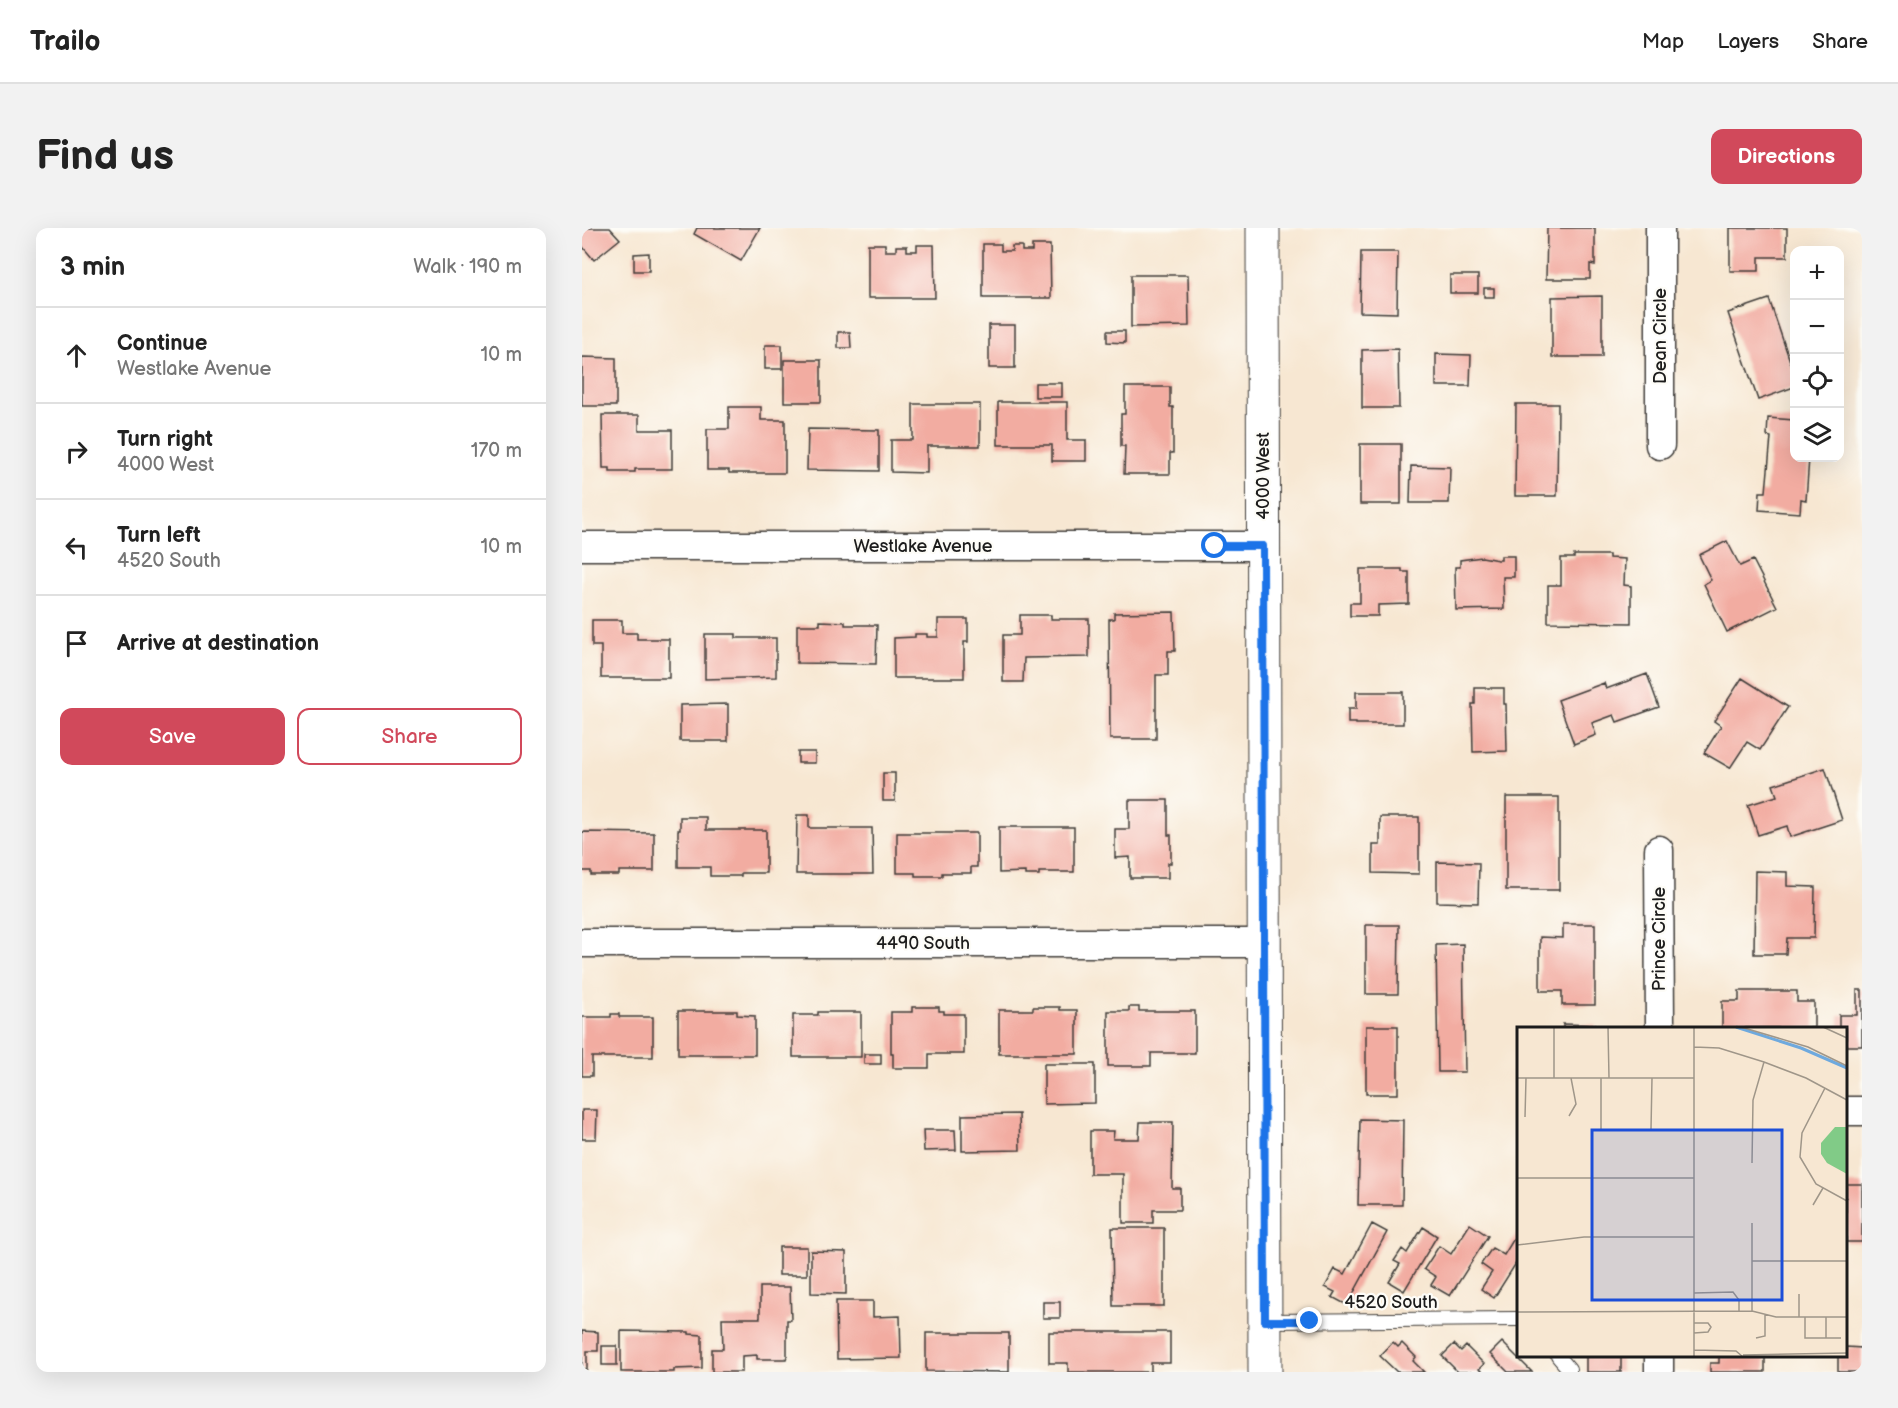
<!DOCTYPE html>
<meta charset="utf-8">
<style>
:root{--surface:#fff;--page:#f2f2f2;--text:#222;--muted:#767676;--line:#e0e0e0;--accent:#d1495b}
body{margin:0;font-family:"Balsamiq Sans",sans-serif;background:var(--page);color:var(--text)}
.controls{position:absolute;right:18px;top:18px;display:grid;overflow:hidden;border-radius:12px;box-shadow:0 6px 24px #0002}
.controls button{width:54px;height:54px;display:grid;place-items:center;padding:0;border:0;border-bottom:2px solid var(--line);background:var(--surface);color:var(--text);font:30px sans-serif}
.stop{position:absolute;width:18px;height:18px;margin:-14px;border:4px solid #1a73e8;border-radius:50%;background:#fff}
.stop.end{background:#1a73e8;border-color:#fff;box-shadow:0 2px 6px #0008}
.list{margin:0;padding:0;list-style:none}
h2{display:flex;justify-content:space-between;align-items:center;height:78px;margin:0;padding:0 24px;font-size:26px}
h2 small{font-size:20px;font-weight:400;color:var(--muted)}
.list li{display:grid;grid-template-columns:39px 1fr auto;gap:18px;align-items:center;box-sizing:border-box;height:96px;padding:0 24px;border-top:2px solid var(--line)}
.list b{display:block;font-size:22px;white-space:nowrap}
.list p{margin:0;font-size:20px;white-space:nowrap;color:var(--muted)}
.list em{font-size:20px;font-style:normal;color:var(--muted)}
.actions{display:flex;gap:12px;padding:18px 24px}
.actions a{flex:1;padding:14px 0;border:2px solid var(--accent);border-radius:12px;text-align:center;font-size:21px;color:var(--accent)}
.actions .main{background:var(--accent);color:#fff}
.icon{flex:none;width:33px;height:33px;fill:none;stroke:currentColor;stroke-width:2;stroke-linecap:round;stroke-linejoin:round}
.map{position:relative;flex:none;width:1280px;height:1144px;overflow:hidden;border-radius:12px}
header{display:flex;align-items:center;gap:36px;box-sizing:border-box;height:84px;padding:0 30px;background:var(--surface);border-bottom:2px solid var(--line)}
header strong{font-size:28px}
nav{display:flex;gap:33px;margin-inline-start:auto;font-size:21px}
.intro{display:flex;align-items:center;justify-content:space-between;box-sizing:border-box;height:144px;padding:0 36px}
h1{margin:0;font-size:42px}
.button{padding:15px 27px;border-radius:12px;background:var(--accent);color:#fff;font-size:21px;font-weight:700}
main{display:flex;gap:36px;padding:0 36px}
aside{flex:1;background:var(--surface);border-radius:12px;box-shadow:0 6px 24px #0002}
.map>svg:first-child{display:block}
.building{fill:#f2aca1}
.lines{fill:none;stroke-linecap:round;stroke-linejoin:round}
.service-casing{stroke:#3d3a37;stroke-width:16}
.minor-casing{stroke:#3d3a37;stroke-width:31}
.tertiary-casing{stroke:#3d3a37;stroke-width:35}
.service{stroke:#fff;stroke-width:14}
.minor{stroke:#fff;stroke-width:28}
.tertiary{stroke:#fff;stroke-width:33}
.route{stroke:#1a73e8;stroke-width:8}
.labels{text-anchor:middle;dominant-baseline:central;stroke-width:4.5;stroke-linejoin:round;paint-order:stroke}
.street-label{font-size:18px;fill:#1c1c1c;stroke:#fdfcf7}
.inset-river{fill:none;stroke:#6ea9de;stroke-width:3}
.inset-road{fill:none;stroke:#9f9689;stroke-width:1.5}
.view{fill:#1d4ed8;fill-opacity:0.15;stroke:#1d4ed8;stroke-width:3}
.inset-edge{fill:none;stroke:#1c1c1c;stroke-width:3}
</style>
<header>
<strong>Trailo</strong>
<nav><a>Map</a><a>Layers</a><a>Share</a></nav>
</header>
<div class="intro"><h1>Find us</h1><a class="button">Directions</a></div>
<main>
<aside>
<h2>3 min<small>Walk · 190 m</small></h2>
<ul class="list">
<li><svg class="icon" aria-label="ahead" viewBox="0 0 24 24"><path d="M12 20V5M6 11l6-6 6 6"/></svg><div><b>Continue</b><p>Westlake Avenue</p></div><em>10 m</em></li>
<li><svg class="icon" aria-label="right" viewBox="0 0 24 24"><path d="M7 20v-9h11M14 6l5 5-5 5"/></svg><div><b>Turn right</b><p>4000 West</p></div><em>170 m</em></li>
<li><svg class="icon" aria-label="left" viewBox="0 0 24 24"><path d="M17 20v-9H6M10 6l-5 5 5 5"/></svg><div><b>Turn left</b><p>4520 South</p></div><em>10 m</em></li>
<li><svg class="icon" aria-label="arrive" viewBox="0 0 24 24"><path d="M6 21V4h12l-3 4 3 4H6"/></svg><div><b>Arrive at destination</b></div></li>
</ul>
<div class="actions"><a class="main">Save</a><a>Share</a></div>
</aside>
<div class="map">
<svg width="1280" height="1144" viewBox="0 0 1280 1144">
<rect width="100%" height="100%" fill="#fdfcf7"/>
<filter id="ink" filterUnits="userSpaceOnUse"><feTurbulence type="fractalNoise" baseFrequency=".0167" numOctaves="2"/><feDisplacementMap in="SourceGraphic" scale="12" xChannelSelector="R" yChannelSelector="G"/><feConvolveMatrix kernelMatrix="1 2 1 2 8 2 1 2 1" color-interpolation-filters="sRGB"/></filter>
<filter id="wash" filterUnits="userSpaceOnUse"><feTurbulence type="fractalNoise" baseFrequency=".008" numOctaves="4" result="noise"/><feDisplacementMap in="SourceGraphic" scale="24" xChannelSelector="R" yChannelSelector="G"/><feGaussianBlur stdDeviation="1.35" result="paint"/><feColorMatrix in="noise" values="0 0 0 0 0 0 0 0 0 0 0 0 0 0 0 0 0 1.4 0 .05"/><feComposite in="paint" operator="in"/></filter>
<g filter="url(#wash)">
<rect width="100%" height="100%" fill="#f7e7d2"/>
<g id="blocks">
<!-- building -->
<path class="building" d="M 0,0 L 28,0 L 38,11 L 12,32 L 1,19 L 0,20 Z
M 115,0 L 178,0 L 159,33 L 112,6 Z
M 965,0 L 1013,0 L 1013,37 L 1008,36 L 1008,51 L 964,51 Z
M 1148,0 L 1205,0 L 1205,29 L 1177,29 L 1177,43 L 1148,43 Z
M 286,16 L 303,16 L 303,23 L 314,23 L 314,18 L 325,18 L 325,23 L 335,23 L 335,17 L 352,17 L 353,70 L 286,70 Z
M 401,16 L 419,16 L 419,23 L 430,23 L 430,18 L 440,18 L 440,23 L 450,23 L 450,17 L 468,17 L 469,70 L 401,70 Z
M 779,24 L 816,24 L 815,85 L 778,84 Z
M 67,25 L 67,43 L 52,43 L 52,26 Z
M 549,47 L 606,47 L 607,98 L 549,99 Z
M 868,47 L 896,47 L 896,65 L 868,65 Z
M 902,60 L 912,60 L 912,69 L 902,69 Z
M 1020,68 L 1020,129 L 970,129 L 970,69 Z
M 1187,71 L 1212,145 L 1212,159 L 1176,172 L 1146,85 Z
M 407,97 L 433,97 L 433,140 L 407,140 Z
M 525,103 L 543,103 L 543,115 L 525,114 Z
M 256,104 L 268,104 L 269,120 L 256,120 Z
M 183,117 L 200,117 L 200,141 L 183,141 Z
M 816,121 L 817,180 L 780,180 L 780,122 Z
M 854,126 L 889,127 L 888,158 L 854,158 Z
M 0,129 L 34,130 L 34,178 L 0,178 Z
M 202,132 L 239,132 L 239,174 L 202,174 Z
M 453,155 L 480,155 L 480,169 L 453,169 Z
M 543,159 L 588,159 L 588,179 L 591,179 L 591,225 L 588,225 L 588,246 L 542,246 L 543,218 L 539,218 L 539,186 L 543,186 Z
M 416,174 L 485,174 L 485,212 L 504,212 L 504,233 L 470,233 L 470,217 L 416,217 Z
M 331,176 L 398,176 L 398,218 L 345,218 L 345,245 L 309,244 L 309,212 L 331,212 Z
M 934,176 L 976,176 L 975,268 L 933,268 Z
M 147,179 L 179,179 L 179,192 L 203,192 L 203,245 L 147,245 L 147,242 L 125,242 L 125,201 L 147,201 Z
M 20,187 L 57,187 L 57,202 L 90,202 L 90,241 L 53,241 L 53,244 L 28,244 L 28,240 L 21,240 Z
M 1186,190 L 1212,192 L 1212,230 L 1227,230 L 1224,272 L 1219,271 L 1218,285 L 1177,282 L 1178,264 L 1184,264 L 1189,209 L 1185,208 Z
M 226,201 L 297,202 L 297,243 L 225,242 Z
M 778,216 L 819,216 L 819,276 L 778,276 Z
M 829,238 L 868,239 L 867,275 L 828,275 Z
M 1145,313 L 1158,338 L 1171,332 L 1195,379 L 1145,404 L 1122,356 L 1129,352 L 1117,327 Z
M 992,327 L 1027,327 L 1027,330 L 1043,331 L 1042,357 L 1049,358 L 1049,395 L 966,394 L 966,357 L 979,357 L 979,330 L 992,330 Z
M 919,328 L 932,328 L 932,349 L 921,349 L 922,381 L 874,382 L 873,339 L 878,339 L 878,332 L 900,329 L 916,332 L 919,332 Z
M 778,341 L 820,341 L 820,344 L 827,344 L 827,376 L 796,377 L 796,388 L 768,388 L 768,375 L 778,375 Z
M 592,384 L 593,423 L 586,423 L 586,447 L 574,447 L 574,511 L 528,511 L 527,391 L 532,391 L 532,385 Z
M 438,387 L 469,387 L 469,391 L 507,391 L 507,429 L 442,430 L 441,454 L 421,454 L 421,407 L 438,407 Z
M 356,391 L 386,391 L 386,414 L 382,414 L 382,450 L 312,450 L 312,410 L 333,409 L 333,406 L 345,406 L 345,409 L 356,409 Z
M 10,392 L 40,392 L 40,405 L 55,405 L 55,411 L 87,411 L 87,450 L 19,450 L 19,418 L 10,418 Z
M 238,393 L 263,394 L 263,397 L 295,397 L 294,436 L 215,435 L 215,397 L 238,397 Z
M 123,406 L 154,406 L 154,410 L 194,410 L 194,449 L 123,451 Z
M 1065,446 L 1077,479 L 1035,494 L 1032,487 L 1010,495 L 1014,507 L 992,516 L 976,472 L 1022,455 L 1024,461 Z
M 1160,450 L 1206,479 L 1178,522 L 1165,514 L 1148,540 L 1122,525 L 1139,498 L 1132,493 Z
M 893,460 L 922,460 L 922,476 L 924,476 L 925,523 L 891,524 L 890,476 L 893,476 Z
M 774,464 L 821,464 L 821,496 L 774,496 L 774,495 L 766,495 L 766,481 L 774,481 Z
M 146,476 L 146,513 L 98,513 L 98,477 Z
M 216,524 L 233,524 L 233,535 L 216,535 Z
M 1243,540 L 1260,592 L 1208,609 L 1205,598 L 1176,607 L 1166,577 L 1195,568 L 1191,557 Z
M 301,545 L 313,545 L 313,573 L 301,573 Z
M 924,569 L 977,569 L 977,662 L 924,662 Z
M 547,572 L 586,572 L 586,607 L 589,607 L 589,635 L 586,635 L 586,650 L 548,650 L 548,629 L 533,630 L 533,601 L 547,601 Z
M 215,587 L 227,587 L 227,600 L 290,600 L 291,646 L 214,646 Z
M 98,589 L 124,589 L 124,602 L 184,602 L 184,645 L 159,645 L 159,648 L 128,648 L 128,639 L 96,639 L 96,602 L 98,602 Z
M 798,589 L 837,589 L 837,646 L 791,645 L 791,617 L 798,617 Z
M 417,599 L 492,599 L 492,644 L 457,644 L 457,647 L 443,647 L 443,644 L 417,645 Z
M 0,604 L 72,605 L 72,643 L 37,643 L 37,647 L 9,647 L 9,643 L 0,643 Z
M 315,605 L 395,605 L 395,639 L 389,639 L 389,645 L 360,645 L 360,648 L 333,648 L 333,645 L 315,645 Z
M 855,634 L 897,635 L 896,675 L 855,674 Z
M 1173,643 L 1205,644 L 1205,658 L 1233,659 L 1232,710 L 1205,710 L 1204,726 L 1172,726 Z
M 981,696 L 1013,696 L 1013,777 L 980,777 L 980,763 L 958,763 L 958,709 L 981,710 Z
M 784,697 L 817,697 L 816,766 L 784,766 Z
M 881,716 L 883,844 L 856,844 L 854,717 Z
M 1275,762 L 1280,762 L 1280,818 L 1264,818 L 1264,800 L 1257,800 L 1257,787 L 1275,787 Z
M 1157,763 L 1215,763 L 1215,774 L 1232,774 L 1232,800 L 1140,800 L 1140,773 L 1157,773 Z
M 330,779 L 357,779 L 357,783 L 362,783 L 362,786 L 382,786 L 382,826 L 347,826 L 347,840 L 311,840 L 311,826 L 309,826 L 309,784 L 330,784 Z
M 451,779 L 478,779 L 478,782 L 495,782 L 495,826 L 417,826 L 417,782 L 451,782 Z
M 547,779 L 557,779 L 557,783 L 613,783 L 613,825 L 569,825 L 569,838 L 526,838 L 526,783 L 547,783 Z
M 96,783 L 155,783 L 155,787 L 173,788 L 173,827 L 96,827 Z
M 236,784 L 279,784 L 279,829 L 211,829 L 211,787 L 236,787 Z
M 29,786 L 37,786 L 37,789 L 71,789 L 71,829 L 10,829 L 10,848 L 0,848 L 0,789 L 29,789 Z
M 981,796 L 1013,797 L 1013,800 L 981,800 Z
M 784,798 L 816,798 L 816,866 L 784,866 Z
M 282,826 L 299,826 L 299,836 L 282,836 Z
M 462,836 L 513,836 L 513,875 L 462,876 Z
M 0,882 L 15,882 L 14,911 L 0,911 Z
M 437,886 L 438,922 L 380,923 L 380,887 Z
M 778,891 L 821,892 L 820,977 L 776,977 Z
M 558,894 L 591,894 L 590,960 L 598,960 L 598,982 L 571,982 L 571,995 L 541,995 L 541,946 L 508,946 L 508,903 L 532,903 L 531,911 L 557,911 Z
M 341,902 L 373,902 L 374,922 L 342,923 Z
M 1264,956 L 1280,956 L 1280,1014 L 1264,1014 Z
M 790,996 L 805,1004 L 765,1077 L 750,1069 L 753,1064 L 743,1059 L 753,1041 L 763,1046 Z
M 888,996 L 906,1008 L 868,1068 L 849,1057 L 854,1049 L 842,1041 L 857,1018 L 869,1026 Z
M 841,999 L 855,1008 L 822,1063 L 807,1054 L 818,1036 L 812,1033 L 820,1021 L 825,1025 Z
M 530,1000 L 582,1000 L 582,1078 L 531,1078 Z
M 936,1004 L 936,1032 L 912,1070 L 899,1061 L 910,1044 L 899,1036 L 910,1020 L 922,1027 Z
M 197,1019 L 225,1019 L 225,1047 L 197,1047 Z
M 229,1023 L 264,1024 L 264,1066 L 229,1065 Z
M 178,1059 L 208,1059 L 209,1092 L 205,1092 L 205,1128 L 204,1131 L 175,1131 L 175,1127 L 160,1128 L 160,1144 L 130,1144 L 130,1121 L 141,1121 L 140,1090 L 178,1090 Z
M 254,1073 L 291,1073 L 291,1089 L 318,1088 L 319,1130 L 255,1131 Z
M 461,1074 L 478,1074 L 478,1090 L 461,1090 Z
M 0,1103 L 16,1104 L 16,1123 L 5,1123 L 5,1141 L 0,1141 Z
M 39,1103 L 107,1104 L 107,1106 L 120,1107 L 120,1140 L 92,1141 L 92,1144 L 39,1144 Z
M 467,1104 L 588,1104 L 588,1135 L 569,1135 L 569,1144 L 486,1144 L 486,1135 L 467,1135 Z
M 344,1105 L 427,1105 L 427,1144 L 344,1143 Z
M 811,1114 L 816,1119 L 820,1115 L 834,1129 L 831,1133 L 842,1144 L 815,1144 L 798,1128 Z
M 920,1114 L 950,1144 L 926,1144 L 908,1126 Z
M 872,1116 L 879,1123 L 884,1118 L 902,1136 L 897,1141 L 900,1144 L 876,1144 L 860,1128 Z
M 20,1118 L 35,1118 L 35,1137 L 20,1137 Z
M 1264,1119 L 1280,1120 L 1280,1144 L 1256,1144 L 1256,1128 L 1264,1128 Z
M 1004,1128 L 1039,1128 L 1039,1144 L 1004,1144 Z
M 1137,1128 L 1183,1128 L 1183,1144 L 1128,1144 L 1128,1135 L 1137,1135 Z"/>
</g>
</g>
<g filter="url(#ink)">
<use href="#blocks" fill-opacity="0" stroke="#3d3a37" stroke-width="1.5"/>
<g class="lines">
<!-- service casing -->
<g class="service-casing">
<path id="service" d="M 683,1093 L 936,1091
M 976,1128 L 987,1141 L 987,1144"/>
</g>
<!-- minor casing -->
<g class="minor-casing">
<path id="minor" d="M 1078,217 L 1078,0
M 0,318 L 681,318
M 1077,622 L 1078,800
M 0,715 L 681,715
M 1264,883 L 1280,883
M 1077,1144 L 1077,1128"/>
</g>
<!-- tertiary casing -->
<g class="tertiary-casing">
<path id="tertiary" d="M 681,0 L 683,1144"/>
</g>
<!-- service -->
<use href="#service" class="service"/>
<!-- minor -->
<use href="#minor" class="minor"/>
<!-- tertiary -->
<use href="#tertiary" class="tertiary"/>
</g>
</g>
<g class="lines" filter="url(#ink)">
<!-- route -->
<path class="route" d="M 633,318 L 681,318 L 683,1093 L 728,1093"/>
</g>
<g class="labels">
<!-- street labels -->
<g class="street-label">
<text transform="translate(1078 108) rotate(-90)">Dean Circle</text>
<text transform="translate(681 248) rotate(-90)">4000 West</text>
<text x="341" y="318">Westlake Avenue</text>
<text transform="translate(1077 711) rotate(-90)">Prince Circle</text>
<text x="341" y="715">4490 South</text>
<text x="809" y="1074">4520 South</text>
</g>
</g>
<!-- overview -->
<g transform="translate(935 799)">
<rect width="330" height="330" fill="#f7e7d2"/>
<path d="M 318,100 L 330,100 L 330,147 L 310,136 L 304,127 L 304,116 Z" fill="#81cb87"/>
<path class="inset-river" d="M 219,0 L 284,21 L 330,41"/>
<path class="inset-road" d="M 37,0 L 37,51M 91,0 L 92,51M 177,0 L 177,330M 224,0 L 291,20 L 330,39M 306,0 L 330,11M 177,20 L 202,21 L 247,35 L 289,51 L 330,73M 0,51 L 177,51M 84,51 L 84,102M 308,61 L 285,106 L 283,130 L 299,157 L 330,174M 52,89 L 59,77 L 54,51M 8,90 L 9,51M 134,102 L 135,51M 235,136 L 236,73 L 247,35M 0,151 L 177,151M 296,178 L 306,161M 0,218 L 67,210 L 177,210M 235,234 L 330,234M 177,266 L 216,265 L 222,273 L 222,284M 282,267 L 282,290M 235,284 L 235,196M 0,285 L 235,284 L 259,290 L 330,290M 288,290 L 288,311 L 324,311M 309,290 L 309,311M 177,296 L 191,296 L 194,300 L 191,305 L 177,306M 239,311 L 248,309 L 248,287M 177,323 L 219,324 L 226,330M 226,328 L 330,326"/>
<path class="view" d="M 75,103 L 265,103 L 265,273 L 75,273 Z"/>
<rect width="330" height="330" class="inset-edge"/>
</g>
</svg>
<div class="controls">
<button>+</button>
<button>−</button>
<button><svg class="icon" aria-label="locate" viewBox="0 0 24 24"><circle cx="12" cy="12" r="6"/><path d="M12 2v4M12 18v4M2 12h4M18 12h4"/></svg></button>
<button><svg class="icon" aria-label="layers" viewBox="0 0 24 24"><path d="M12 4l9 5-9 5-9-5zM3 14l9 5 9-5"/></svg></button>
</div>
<div class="stop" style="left:633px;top:318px"></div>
<div class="stop end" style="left:728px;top:1093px"></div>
</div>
</main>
